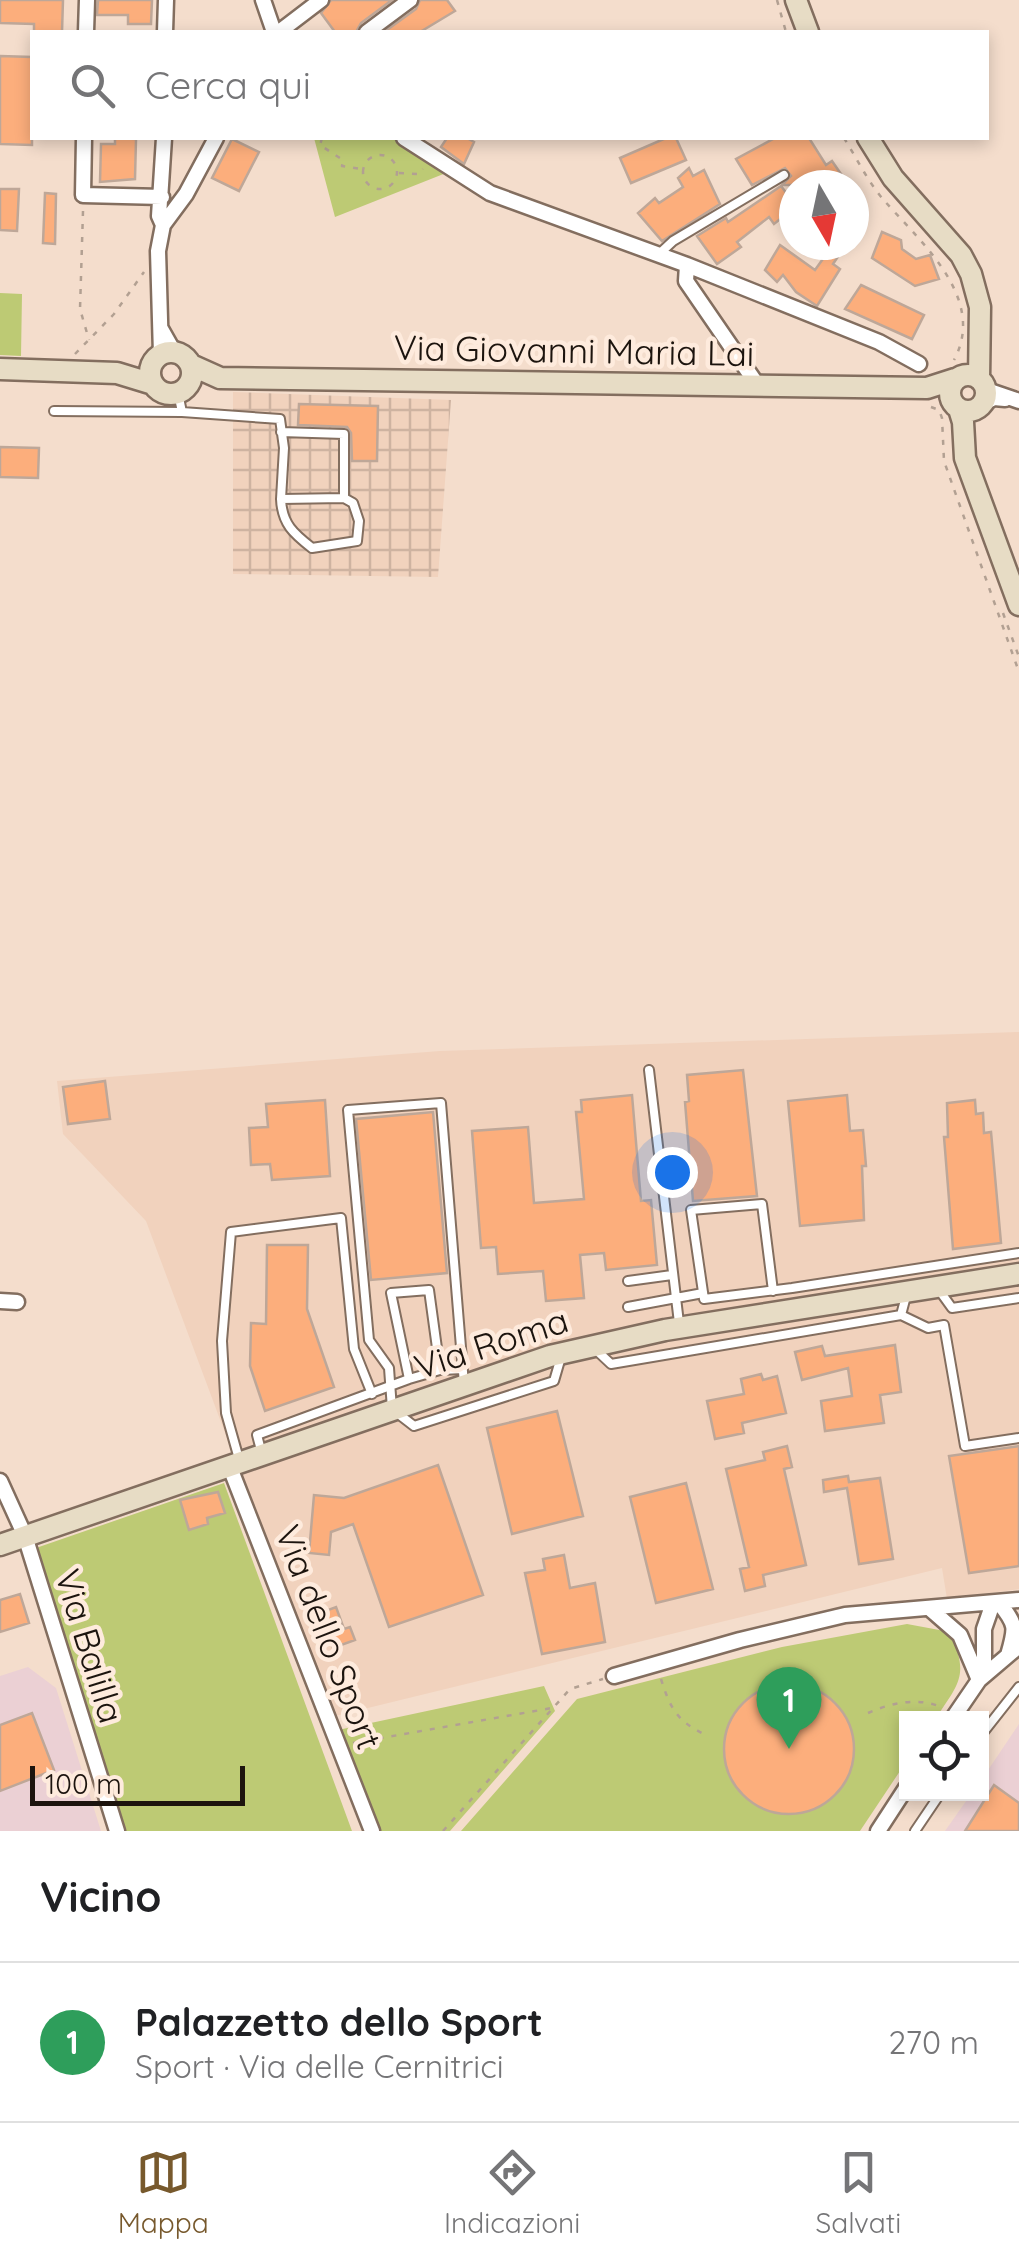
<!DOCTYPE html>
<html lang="it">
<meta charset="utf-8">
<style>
:root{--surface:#fff;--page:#f2f2f2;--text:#202124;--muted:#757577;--line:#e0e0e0;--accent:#77592d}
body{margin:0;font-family:Quicksand,sans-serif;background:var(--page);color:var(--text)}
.controls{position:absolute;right:30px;bottom:30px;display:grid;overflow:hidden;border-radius:0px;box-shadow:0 5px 15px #0003}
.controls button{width:90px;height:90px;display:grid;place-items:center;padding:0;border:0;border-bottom:2px solid var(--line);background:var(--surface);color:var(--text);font:50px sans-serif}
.compass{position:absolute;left:779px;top:170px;width:90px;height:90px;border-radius:50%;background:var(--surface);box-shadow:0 5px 15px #0003;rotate:171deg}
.scale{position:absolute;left:30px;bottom:25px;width:215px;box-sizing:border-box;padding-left:10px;border:5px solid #1c140e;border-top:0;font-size:28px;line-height:35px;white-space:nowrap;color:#1c140e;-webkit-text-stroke:8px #feebdd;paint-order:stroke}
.you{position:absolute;left:672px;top:1172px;width:35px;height:35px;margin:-25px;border:8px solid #fff;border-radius:50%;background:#1a73e8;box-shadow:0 0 0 15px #1a73e833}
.badge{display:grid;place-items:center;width:65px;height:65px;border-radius:50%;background:var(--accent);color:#fff;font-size:32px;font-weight:700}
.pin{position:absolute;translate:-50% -82px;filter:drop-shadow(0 2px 5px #0008)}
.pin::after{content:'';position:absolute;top:52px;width:35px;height:30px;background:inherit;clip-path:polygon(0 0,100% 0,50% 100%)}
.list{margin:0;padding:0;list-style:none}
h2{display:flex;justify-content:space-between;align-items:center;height:130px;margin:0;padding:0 40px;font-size:42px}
h2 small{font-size:32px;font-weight:400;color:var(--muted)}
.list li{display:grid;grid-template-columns:65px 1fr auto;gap:30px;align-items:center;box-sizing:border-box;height:160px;padding:0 40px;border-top:2px solid var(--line)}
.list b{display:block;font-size:38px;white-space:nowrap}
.list p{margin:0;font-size:32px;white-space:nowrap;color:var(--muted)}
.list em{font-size:32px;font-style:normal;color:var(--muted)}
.icon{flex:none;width:55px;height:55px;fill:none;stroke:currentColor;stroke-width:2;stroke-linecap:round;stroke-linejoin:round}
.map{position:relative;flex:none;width:1019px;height:1831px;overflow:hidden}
.search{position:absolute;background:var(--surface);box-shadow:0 5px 15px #0003;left:30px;right:30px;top:30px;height:110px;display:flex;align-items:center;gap:25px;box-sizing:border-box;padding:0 35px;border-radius:0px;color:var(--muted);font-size:38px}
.sheet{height:290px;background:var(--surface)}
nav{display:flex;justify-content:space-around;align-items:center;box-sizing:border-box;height:140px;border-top:2px solid var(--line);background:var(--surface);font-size:28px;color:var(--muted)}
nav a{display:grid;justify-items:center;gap:5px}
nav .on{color:var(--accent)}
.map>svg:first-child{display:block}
.built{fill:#f1d2bd}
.industrial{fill:url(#industrial-grid)}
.education{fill:#ebd0d4}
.green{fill:#bdca74}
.building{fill:#fcae7c;stroke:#bea798;stroke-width:2.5}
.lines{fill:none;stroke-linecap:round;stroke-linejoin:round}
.lane-casing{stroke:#836e5f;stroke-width:12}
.street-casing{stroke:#836e5f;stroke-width:19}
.secondary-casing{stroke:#836e5f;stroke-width:25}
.path{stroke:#b2a092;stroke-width:2.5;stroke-dasharray:5 8;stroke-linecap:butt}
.lane{stroke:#fff;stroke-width:8}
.street{stroke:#fff;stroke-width:14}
.secondary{stroke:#e7dcc5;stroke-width:20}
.labels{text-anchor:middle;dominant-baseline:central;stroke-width:9;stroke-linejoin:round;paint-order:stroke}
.street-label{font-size:35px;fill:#1c140e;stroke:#feebdd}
</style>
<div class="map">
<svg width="1019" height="1831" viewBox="0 0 1019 1831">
<defs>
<pattern id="industrial-grid" width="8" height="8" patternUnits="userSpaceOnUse" patternTransform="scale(2.5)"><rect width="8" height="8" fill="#f1d2bd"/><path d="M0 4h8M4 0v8" fill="none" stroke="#ceb3a1"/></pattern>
</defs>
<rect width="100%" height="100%" fill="#f4ddcc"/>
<!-- built -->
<path class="built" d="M 1019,1032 L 1019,1589 L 947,1599 L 942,1568 L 331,1717 L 146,1221 L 63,1134 L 57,1081 L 440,1051 Z"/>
<!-- industrial -->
<path class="industrial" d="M 233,392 L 451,400 L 438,577 L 233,574 Z"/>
<!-- education -->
<path class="education" d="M 28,1667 L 56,1688 L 101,1831 L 0,1831 L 0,1676 Z
M 1019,1724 L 1019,1831 L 945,1831 L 971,1794 L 982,1794 L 982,1779 Z"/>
<!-- green -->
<path class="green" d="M 314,138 L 392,138 L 446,173 L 335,217 Z
M 0,293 L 22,294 L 21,356 L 0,355 Z
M 224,1483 L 352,1831 L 123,1831 L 36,1548 Z
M 907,1624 L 950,1632 C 969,1675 960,1682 936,1718 L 906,1718 L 906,1762 L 860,1831 L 461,1831 L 577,1699 L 782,1647 Z
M 544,1686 L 555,1711 L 450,1831 L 381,1831 L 338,1730 Z"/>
<!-- building -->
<path class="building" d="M 0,0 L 63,0 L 62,32 L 34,32 L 34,24 L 0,23 Z
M 98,0 L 152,0 L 151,24 L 128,24 L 128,15 L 97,15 Z
M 331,0 L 392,0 L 361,23 L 356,32 L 335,32 L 321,13 Z
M 420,0 L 447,0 L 455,11 L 420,32 L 384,32 L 416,9 Z
M 0,56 L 32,57 L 32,145 L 0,144 Z
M 115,138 L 136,139 L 135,179 L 100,182 L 101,144 L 115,144 Z
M 447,138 L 467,138 L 474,142 L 464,164 L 441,147 Z
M 666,138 L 676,138 L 686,160 L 631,183 L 620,158 Z
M 775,138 L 809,138 L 826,165 L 832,161 L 841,174 L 837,177 L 842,185 L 782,185 L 791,176 L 785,168 L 752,185 L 736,159 Z
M 232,139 L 259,152 L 239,191 L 212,178 Z
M 689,168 L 693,176 L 704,170 L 720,204 L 662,241 L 638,213 L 655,198 L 659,203 L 683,187 L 678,178 Z
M 781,186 L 794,203 L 794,208 L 774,224 L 769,217 L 737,242 L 741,247 L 717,264 L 697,236 L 726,218 L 728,222 Z
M 0,189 L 19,189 L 17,231 L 0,230 Z
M 45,193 L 56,194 L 55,244 L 43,243 Z
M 882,232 L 901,240 L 902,249 L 916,259 L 930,255 L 939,279 L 915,286 L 872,258 Z
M 780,245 L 815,270 L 830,249 L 839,255 L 833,264 L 840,269 L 817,306 L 796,292 L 783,275 L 777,282 L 765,270 Z
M 861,285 L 924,315 L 912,339 L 845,309 Z
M 299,404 L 378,406 L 377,461 L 352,461 L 351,433 L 347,427 L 298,425 Z
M 0,447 L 39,448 L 38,478 L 0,477 Z
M 743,1070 L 757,1196 L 693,1201 L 685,1102 L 689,1101 L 687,1075 Z
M 105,1081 L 110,1119 L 68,1124 L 63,1087 Z
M 632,1095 L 641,1201 L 651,1200 L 657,1265 L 606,1270 L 604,1253 L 580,1255 L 584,1298 L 546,1301 L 543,1271 L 498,1274 L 496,1247 L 481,1248 L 472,1131 L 528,1127 L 534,1203 L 584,1199 L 576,1112 L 582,1112 L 581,1100 Z
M 847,1095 L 850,1131 L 863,1130 L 866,1166 L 862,1166 L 864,1220 L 800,1226 L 788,1101 Z
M 325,1100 L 330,1176 L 272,1180 L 270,1164 L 251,1165 L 249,1128 L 268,1127 L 266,1104 Z
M 975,1100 L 976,1114 L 983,1113 L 984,1133 L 991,1132 L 1001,1243 L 953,1249 L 944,1137 L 948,1137 L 947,1103 Z
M 433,1112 L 447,1273 L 371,1280 L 356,1119 Z
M 267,1245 L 308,1245 L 307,1309 L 334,1387 L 265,1411 L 250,1366 L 251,1323 L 266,1324 Z
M 895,1345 L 901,1392 L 880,1395 L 884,1423 L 825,1431 L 821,1401 L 852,1396 L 848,1368 L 802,1380 L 795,1352 L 822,1346 L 825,1356 Z
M 761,1374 L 763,1380 L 777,1376 L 786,1413 L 742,1423 L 744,1433 L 715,1439 L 707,1401 L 744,1394 L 741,1379 Z
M 557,1411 L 583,1516 L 512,1534 L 487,1428 Z
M 787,1446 L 792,1467 L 784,1469 L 806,1565 L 763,1575 L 765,1586 L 745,1591 L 740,1569 L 749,1567 L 726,1469 L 765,1460 L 763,1452 Z
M 1019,1446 L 1019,1566 L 969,1573 L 949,1456 Z
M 438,1465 L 483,1595 L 389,1627 L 353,1524 L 331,1532 L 329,1555 L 309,1553 L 314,1495 L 344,1498 Z
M 848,1476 L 849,1482 L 880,1478 L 893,1559 L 859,1564 L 847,1488 L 824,1492 L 823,1480 Z
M 686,1483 L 713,1589 L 656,1603 L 630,1497 Z
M 218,1492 L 225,1513 L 207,1518 L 208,1524 L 189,1530 L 180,1500 Z
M 564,1555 L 570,1588 L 595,1583 L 605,1642 L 542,1654 L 525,1573 L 545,1570 L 543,1559 Z
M 20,1594 L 29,1623 L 0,1632 L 0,1600 Z
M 336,1607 L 344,1629 L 350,1627 L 355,1640 L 333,1648 L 320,1613 Z
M724 1749a65 65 0 1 1 130 0a65 65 0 1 1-130 0Z
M 32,1713 L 54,1770 L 0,1791 L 0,1725 Z
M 994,1785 L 1019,1803 L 1019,1831 L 965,1831 Z"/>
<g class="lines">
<!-- lane casing -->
<g class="lane-casing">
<path id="lane" d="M 658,255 L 673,241 L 784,175
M 178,393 L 182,412 L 280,419 L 284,448 L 281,499 C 282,524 294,534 312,548 L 357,541 L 359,521 L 353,503 L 344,498 L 281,499
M 54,411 L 182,412
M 281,432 L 344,434 L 344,498
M 649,1070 L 679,1323
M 628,1281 L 672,1275
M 939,1290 L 952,1308 L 1019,1298
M 773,1291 L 762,1204 L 691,1210 L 704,1299 L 792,1288 L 1019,1253
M 628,1307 L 703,1293
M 901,1315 L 928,1328 L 944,1325 L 965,1446 L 1019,1438
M 594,1348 L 611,1364 L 901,1315 L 906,1296
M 409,1379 L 440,1370
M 464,1384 L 441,1103 L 348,1110 L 369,1340 L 389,1368 L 392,1409 L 414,1426 L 554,1381 L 561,1357
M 262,1454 L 257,1435 L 409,1379 L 391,1293 L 429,1290 L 440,1370 L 463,1369
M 239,1459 L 226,1413 L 222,1341 L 231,1232 L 341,1218 L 354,1349 L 372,1394
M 982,1734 L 1019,1687
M 915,1831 L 940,1794"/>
</g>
<!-- street casing -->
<g class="street-casing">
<path id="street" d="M 263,0 L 274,32
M 86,32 L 87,0
M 165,32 L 166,0
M 279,32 L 321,0
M 367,32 L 410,0
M 84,138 L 83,195 L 162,197
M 404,138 L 490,193 L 687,265 L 686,281 L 754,380 L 754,385
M 163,225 L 159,216 L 164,138
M 687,265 L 879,342 L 919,364
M 161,329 L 174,352
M 161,354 L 158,251 L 163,225 L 186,194 L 216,138
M 984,384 L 990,391 L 1019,401
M 982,404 L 994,398 L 1005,399
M 0,1301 L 17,1302
M 229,1465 L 372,1831
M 0,1481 L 25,1536 L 117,1831
M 999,1603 C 1017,1625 1016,1628 1008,1655
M 929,1608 L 960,1635 L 979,1680
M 614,1676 L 740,1640 L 845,1615 L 1019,1600
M 979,1679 L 984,1668 L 984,1629 L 993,1603
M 953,1718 L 979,1680 L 1019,1646
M 878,1831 L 906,1788"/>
</g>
<!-- secondary casing -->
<g class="secondary-casing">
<path id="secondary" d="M 796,0 L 808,32
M 868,138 L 893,178 L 961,255 L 971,274 L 980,307 L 979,379
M150 373a21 21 0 1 1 42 0a21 21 0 1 1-42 0Z
M 191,365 L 220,378 L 927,388 L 955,379
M 0,369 L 117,373 L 153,384
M950 393a18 18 0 1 1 36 0a18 18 0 1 1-36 0Z
M 959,409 L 963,422 L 965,458 L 1019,605
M 0,1545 L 550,1356 L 665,1330 L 1019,1274"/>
</g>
<!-- path -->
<path class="path" d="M 777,0 L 786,32
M 322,138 L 320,145 L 343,160 L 342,166 L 362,169
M 844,138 C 856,157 867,180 882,198 C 918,240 988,297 954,360
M363 172a17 17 0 1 1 34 0a17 17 0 1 1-34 0Z
M 399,173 L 419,174 L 423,169
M 83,211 L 80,309 L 89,340
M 75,354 L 114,314 L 144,272
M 931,407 L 939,410 L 942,418 L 944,461 L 1019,672
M 1003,613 L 1019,657
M 661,1679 C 670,1708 677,1721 704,1734
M 868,1713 C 890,1703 918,1697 941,1707
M 353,1743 L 552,1708
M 443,1831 L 570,1689 L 603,1679"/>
<!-- lane -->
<use href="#lane" class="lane"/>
<!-- street -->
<use href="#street" class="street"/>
<!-- secondary -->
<use href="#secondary" class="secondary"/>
</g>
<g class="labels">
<!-- street labels -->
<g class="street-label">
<text transform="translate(574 350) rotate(1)">Via Giovanni Maria Lai</text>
<text transform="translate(491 1343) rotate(-18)">Via Roma</text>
<text transform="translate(329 1637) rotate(69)">Via dello Sport</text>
<text transform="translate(90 1646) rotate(73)">Via Balilla</text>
</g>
</g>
</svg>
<div class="controls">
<button><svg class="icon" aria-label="locate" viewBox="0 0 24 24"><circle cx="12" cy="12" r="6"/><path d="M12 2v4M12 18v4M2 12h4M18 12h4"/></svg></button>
</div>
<svg class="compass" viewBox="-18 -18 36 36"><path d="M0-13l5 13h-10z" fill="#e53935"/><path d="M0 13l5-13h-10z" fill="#757577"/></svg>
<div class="scale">100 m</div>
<div class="you"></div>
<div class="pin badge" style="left:789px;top:1749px;background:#2e9e5b">1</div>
<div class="search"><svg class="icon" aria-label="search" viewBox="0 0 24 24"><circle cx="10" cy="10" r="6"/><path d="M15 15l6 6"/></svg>Cerca qui</div>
</div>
<section class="sheet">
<h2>Vicino<small></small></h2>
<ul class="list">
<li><span class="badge" style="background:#2e9e5b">1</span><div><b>Palazzetto dello Sport</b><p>Sport · Via delle Cernitrici</p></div><em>270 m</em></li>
</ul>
</section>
<nav>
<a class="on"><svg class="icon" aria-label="map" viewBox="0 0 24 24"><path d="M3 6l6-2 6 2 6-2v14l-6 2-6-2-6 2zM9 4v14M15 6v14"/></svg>Mappa</a>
<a><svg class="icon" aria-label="directions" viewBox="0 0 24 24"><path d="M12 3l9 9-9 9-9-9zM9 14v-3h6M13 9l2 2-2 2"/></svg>Indicazioni</a>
<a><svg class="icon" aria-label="saved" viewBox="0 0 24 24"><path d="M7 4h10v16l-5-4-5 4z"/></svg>Salvati</a>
</nav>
